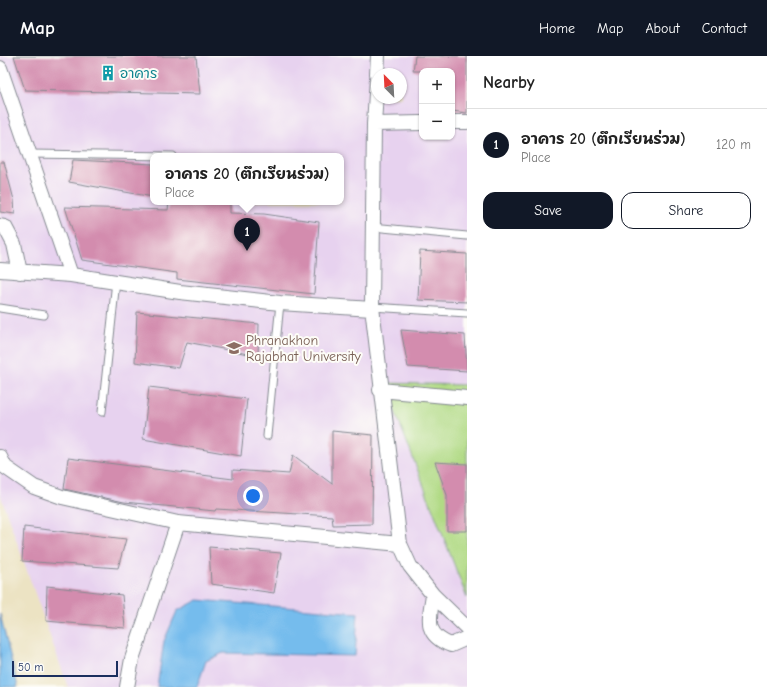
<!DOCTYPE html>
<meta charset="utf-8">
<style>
:root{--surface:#fff;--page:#f6f6f6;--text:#222;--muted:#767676;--line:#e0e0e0;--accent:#111827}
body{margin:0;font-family:"Comic Neue","Playpen Sans Thai",sans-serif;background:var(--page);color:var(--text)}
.controls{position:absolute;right:12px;top:12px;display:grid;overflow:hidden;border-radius:8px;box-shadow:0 1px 3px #0004}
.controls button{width:36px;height:36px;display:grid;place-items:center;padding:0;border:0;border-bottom:1px solid var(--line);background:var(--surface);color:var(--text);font:20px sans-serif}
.compass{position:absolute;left:371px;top:12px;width:36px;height:36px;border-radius:50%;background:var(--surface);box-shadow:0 1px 3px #0004;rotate:336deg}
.scale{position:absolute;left:12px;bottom:10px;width:106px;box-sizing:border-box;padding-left:4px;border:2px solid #1b2f5e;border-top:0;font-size:11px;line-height:14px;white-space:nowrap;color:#1b2f5e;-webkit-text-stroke:3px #fdfcf7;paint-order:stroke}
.you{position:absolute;left:253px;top:440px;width:14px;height:14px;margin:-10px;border:3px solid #fff;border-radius:50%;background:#1a73e8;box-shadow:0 0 0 6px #1a73e833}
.badge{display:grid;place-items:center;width:26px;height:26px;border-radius:50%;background:var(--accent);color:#fff;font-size:13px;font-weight:700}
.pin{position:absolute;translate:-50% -33px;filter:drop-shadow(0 1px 2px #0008)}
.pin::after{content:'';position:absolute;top:21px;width:14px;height:12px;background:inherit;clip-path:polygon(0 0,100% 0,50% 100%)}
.popup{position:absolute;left:150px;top:97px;width:194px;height:52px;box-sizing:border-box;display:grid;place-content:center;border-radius:8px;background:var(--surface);filter:drop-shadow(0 1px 3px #0005);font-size:13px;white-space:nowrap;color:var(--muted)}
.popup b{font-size:15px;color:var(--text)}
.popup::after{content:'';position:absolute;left:50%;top:100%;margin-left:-8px;border:8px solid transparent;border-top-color:var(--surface)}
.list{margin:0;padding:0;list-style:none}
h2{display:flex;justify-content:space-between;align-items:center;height:52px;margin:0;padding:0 16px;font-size:17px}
h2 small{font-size:13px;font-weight:400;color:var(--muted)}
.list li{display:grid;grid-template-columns:26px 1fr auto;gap:12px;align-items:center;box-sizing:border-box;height:72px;padding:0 16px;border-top:1px solid var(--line)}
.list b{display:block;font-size:15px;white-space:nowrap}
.list p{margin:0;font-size:13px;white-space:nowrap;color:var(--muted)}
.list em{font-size:13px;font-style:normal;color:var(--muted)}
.actions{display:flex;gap:8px;padding:12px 16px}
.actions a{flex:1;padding:9px 0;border:1px solid var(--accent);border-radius:12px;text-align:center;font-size:14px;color:var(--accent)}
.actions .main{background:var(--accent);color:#fff}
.map{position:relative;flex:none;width:467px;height:631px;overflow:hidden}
header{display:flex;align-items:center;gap:24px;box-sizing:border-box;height:56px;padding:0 20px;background:var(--accent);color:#fff}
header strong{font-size:19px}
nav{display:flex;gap:22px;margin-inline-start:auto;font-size:14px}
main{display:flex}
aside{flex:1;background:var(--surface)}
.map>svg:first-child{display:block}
.built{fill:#e7d2ef;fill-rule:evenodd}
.green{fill:#b1da85;stroke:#668472}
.water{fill:#75bced;stroke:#4876a6}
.building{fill:#d38cae}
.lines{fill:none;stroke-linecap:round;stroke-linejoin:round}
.service-casing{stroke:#848990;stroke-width:9}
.minor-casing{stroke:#848990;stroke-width:16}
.service{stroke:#fff;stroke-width:7}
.minor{stroke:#fff;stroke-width:14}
.labels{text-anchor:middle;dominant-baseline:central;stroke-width:4;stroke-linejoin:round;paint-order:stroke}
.culture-label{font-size:14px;fill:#0d838f;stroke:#fdfcf7;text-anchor:start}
.education-label{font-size:14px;fill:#785e54;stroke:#fdfcf7;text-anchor:start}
</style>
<header>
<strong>Map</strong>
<nav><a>Home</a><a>Map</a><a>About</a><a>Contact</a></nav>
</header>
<main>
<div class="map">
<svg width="467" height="631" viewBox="0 0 467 631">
<rect width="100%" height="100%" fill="#fdfcf7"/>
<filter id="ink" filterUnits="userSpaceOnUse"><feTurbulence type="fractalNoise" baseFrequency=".025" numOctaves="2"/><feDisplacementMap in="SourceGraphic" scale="8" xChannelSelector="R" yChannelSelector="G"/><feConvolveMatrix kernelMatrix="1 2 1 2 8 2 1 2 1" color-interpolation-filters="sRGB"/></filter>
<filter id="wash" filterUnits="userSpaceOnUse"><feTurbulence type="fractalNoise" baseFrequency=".012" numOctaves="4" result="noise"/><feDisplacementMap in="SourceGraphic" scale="16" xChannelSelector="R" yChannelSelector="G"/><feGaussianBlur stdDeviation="0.9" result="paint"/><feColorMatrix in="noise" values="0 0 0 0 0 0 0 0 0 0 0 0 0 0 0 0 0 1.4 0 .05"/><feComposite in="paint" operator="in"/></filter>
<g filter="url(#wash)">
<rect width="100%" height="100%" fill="#ece3c3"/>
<!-- built -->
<path class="built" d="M 0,0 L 467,0 L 467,631 L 68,631 L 0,438 ZM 422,15 L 452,15 L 452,81 L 422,81 ZM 377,18 L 401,18 L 401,42 L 377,42 ZM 153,100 L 341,100 L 341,146 L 153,146 Z"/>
<!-- green -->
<path class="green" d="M 384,327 L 467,329 L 467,542 Z"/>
<!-- water -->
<path class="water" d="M 198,544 L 358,557 L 355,600 L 223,597 L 206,605 L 197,631 L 157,631 L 164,585 L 177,555 Z
M 0,558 L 18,631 L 0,631 Z"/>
<g id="blocks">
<!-- building -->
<path class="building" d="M 14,0 L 196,0 L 200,38 L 25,34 Z
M 415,0 L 467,0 L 467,57 L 452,55 L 452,15 L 413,15 Z
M 73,104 L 153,108 L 153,141 L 69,126 Z
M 0,106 L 4,106 L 14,144 L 15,158 L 0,156 Z
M 169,146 L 230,146 L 230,157 L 264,158 L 319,166 L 314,238 L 177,223 L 177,217 L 82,204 L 65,151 L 168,154 Z
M 420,195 L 467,198 L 467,246 L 418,244 Z
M 137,256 L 259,268 L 258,300 L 187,286 L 179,312 L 135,306 Z
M 401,274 L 465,279 L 467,315 L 408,311 Z
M 149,331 L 247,343 L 241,400 L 143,383 Z
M 332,375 L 373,379 L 372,468 L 333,469 L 332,460 L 216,453 L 215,455 L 124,446 L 64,433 L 68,402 L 233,423 L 233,414 L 289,418 L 293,399 L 332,428 Z
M 435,406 L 467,408 L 467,475 L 447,475 L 447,439 Z
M 24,471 L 126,483 L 118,512 L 22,505 Z
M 209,491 L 281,497 L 274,537 L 211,528 Z
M 47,530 L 122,539 L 125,572 L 46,565 Z"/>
</g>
</g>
<g filter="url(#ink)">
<use href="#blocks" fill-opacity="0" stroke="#848990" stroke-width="1"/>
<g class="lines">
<!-- service casing -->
<g class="service-casing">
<path id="service" d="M 29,98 L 173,100
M 372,171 L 467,180
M 372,251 L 467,257
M 0,252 L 44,259
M 102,356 L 116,225
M 267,380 L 280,247"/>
</g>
<!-- minor casing -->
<g class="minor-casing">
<path id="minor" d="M 0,12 L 71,219
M 377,18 L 378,0
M 377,22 L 374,68 L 372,251 L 400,488 L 410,510 L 433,539 L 467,572
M 452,66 L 467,66
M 374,68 L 422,67
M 0,170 L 5,171 L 14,188 L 20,216
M 0,214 L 71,219 L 180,236 L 280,247 L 372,253
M 380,334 L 467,342
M 0,401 L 5,411 L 34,431 L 62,441 L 178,467 L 400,488
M 433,539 C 429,564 424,579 451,589 L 467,582
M 127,631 L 132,603 L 178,467"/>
</g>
<!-- service -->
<use href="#service" class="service"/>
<!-- minor -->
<use href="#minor" class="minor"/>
</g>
</g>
<!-- icons -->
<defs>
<g id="building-bare" transform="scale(1.2)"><path d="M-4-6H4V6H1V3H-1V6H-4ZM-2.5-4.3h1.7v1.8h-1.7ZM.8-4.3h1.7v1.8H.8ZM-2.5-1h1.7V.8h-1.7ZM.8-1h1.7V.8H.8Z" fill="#0f9aa8" stroke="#fdfcf7" stroke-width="2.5" paint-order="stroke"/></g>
<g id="university-bare" transform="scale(1.2)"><path d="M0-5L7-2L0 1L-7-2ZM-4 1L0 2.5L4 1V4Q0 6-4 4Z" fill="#8d6e63" stroke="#fdfcf7" stroke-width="2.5" paint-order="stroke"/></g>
</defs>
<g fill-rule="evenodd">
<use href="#building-bare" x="108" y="17"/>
<use href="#university-bare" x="234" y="292"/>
</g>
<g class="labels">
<!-- culture labels -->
<g class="culture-label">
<text x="120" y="17">อาคาร</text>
</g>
<!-- education labels -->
<g class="education-label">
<text x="246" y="284">Phranakhon<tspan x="246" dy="16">Rajabhat University</tspan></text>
</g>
</g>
</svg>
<div class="controls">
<button>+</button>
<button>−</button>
</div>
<svg class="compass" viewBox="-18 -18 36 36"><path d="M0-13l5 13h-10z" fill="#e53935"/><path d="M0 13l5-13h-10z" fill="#767676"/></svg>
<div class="scale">50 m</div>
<div class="you"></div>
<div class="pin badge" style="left:247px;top:195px">1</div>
<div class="popup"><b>อาคาร 20 (ตึกเรียนร่วม)</b>Place</div>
</div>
<aside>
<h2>Nearby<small></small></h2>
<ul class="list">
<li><span class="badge">1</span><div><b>อาคาร 20 (ตึกเรียนร่วม)</b><p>Place</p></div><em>120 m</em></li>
</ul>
<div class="actions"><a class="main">Save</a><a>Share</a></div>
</aside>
</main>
